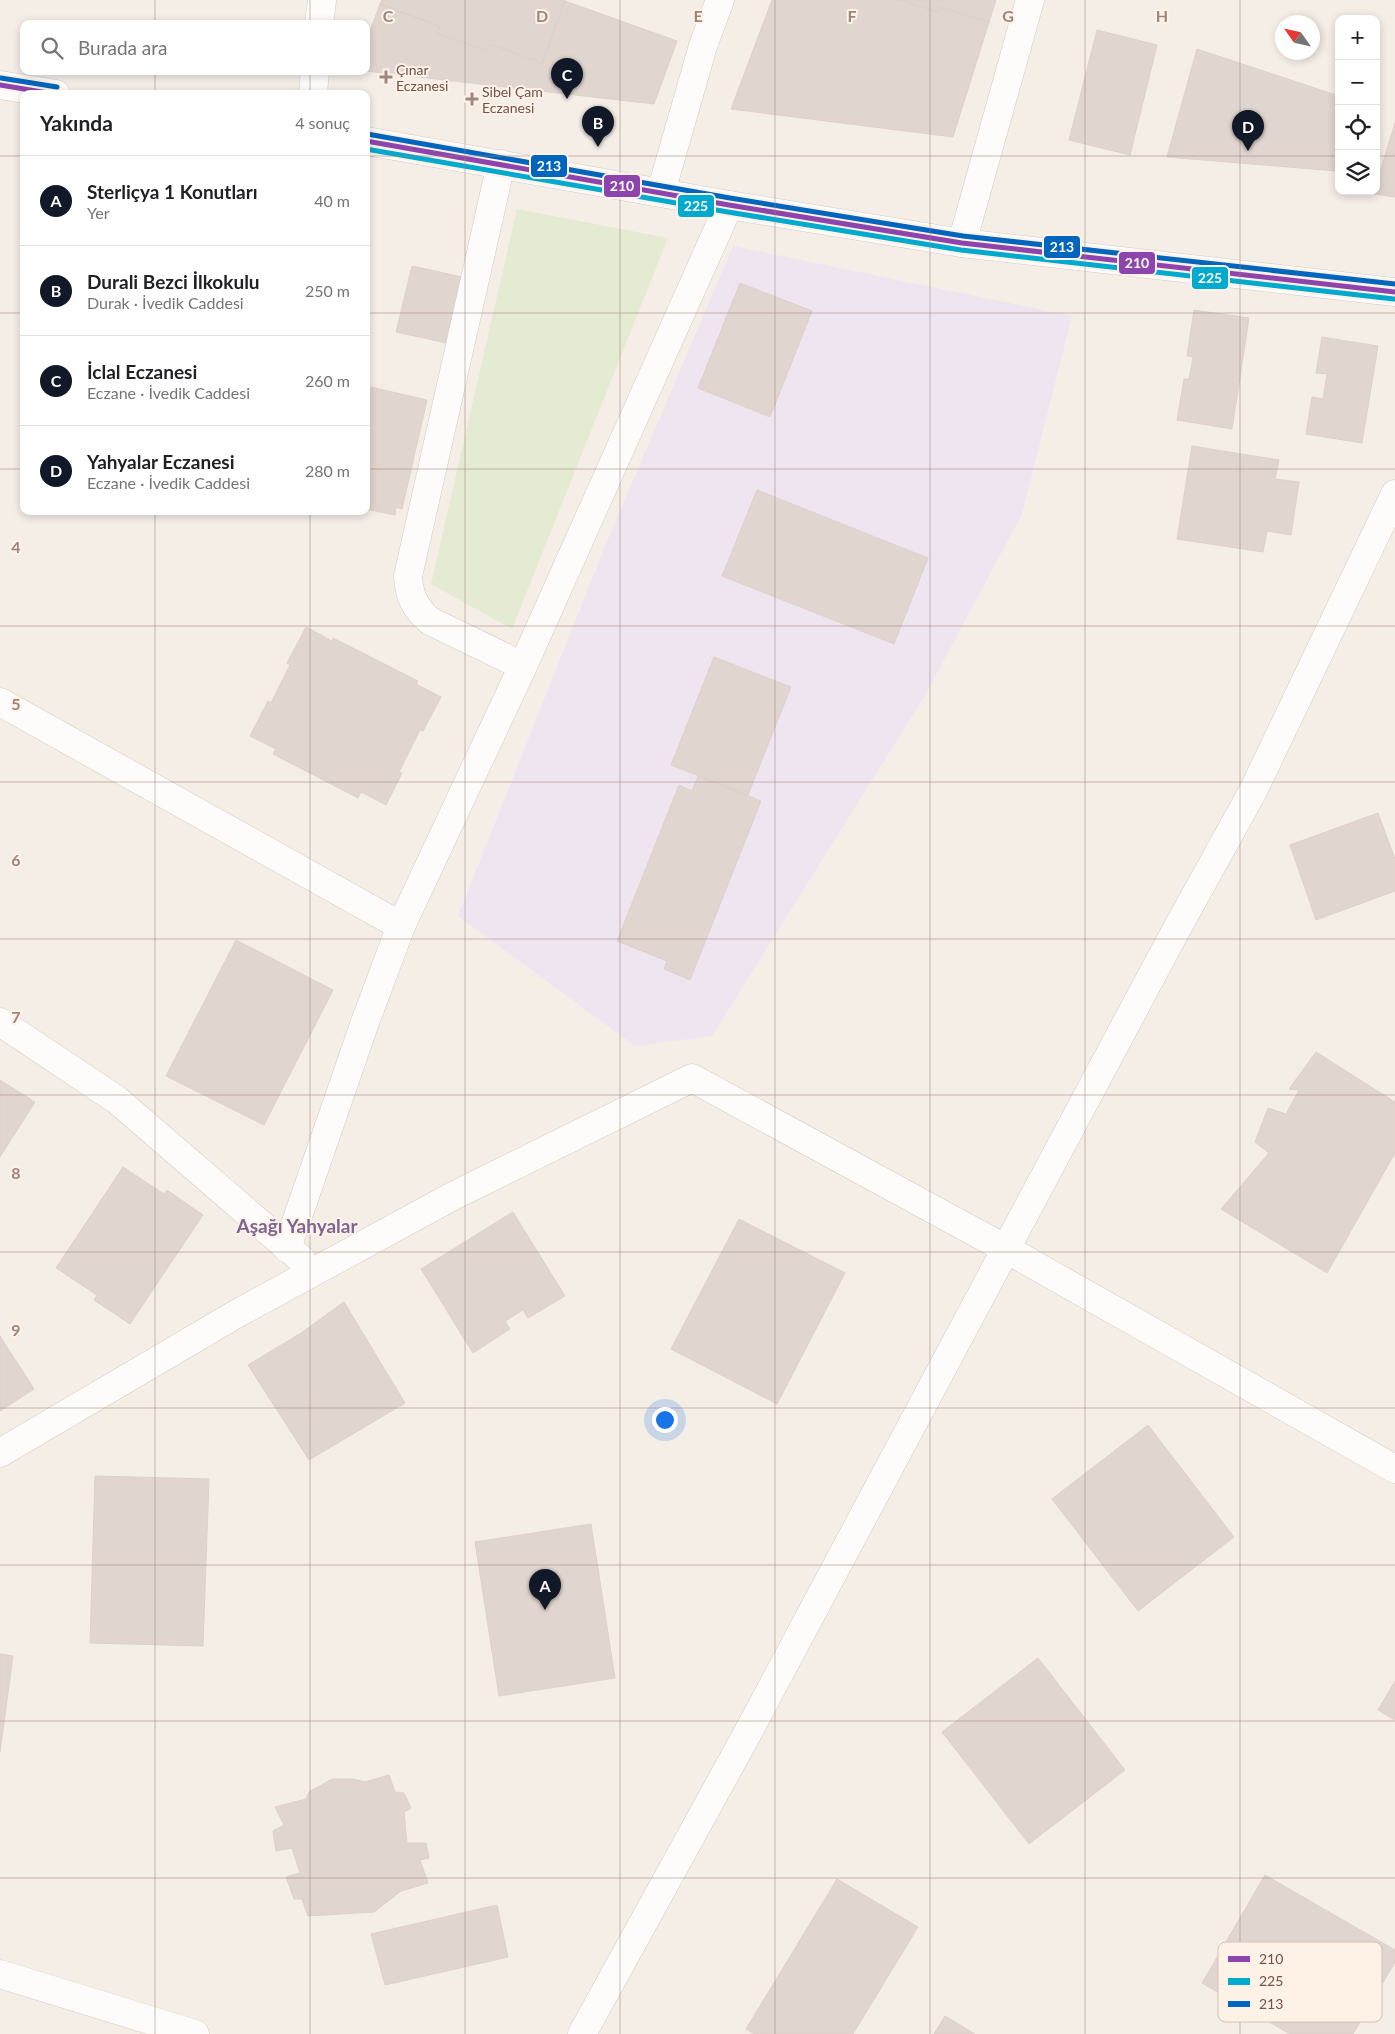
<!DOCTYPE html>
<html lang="tr">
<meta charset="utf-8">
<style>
:root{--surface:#fff;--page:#f6f6f6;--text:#202124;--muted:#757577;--line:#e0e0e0;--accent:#111827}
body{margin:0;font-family:Lato,sans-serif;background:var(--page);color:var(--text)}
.controls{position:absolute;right:15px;top:15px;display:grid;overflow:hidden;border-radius:10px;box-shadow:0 2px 8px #0003}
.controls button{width:45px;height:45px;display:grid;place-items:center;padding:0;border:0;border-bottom:1px solid var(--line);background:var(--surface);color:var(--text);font:25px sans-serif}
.compass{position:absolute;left:1275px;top:15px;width:45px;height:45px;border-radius:50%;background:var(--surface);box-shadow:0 2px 8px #0003;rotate:304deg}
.you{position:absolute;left:664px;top:1419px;width:18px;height:18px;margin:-12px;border:4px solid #fff;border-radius:50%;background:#1a73e8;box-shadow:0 0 0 8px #1a73e833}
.badge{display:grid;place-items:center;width:32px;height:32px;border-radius:50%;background:var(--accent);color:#fff;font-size:16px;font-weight:700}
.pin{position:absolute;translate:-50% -41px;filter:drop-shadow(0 1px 2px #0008)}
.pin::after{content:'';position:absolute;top:26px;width:18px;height:15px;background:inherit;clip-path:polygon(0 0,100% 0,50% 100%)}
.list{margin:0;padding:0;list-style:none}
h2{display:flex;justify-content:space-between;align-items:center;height:65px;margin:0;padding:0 20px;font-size:21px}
h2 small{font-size:16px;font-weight:400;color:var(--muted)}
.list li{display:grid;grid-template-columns:32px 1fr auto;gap:15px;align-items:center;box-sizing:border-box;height:90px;padding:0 20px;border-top:1px solid var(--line)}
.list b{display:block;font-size:19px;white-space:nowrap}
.list p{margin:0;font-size:16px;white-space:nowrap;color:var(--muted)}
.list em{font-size:16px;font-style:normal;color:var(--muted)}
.icon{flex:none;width:28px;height:28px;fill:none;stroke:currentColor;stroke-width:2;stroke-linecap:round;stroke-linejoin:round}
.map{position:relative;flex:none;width:1395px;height:2034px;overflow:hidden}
.search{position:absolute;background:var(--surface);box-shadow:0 2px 8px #0003;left:20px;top:20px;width:350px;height:55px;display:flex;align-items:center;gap:12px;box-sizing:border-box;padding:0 18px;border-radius:10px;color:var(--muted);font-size:19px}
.panel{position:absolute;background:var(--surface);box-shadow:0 2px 8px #0003;left:20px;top:90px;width:350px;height:425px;border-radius:10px}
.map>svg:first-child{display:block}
.education{fill:#efe5f0}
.green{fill:#e4ebd2}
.building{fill:#e1d6cf;stroke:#ded0ca}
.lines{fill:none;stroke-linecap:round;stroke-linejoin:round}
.minor-casing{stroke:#d4cac5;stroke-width:29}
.tertiary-casing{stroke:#d4cac5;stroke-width:29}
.secondary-casing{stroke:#d4c9c4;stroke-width:29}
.minor{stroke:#fefcfb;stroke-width:28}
.tertiary{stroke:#fefcfb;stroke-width:28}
.secondary{stroke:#fefcfb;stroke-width:28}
.bus-1-casing{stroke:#fef2e7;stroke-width:9}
.bus-2-casing{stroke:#fef2e7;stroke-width:9}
.bus-3-casing{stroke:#fef2e7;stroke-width:9}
.bus-1{stroke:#8e44ad;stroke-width:5}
.bus-2{stroke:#00a9ce;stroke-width:5}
.bus-3{stroke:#0065bd;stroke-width:5}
.grid{fill:none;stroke:#9d857d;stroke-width:1;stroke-opacity:0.55}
.poi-dot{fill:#9f8880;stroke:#fef2e7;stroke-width:2}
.labels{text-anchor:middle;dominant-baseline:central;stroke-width:4;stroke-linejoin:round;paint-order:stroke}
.poi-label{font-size:14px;fill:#715149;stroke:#fef2e7;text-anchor:start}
.district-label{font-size:19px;font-weight:bold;fill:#7d6595;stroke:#fef2e7}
.key{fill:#fef2e7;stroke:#d4c2b8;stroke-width:1}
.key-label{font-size:14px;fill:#715149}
.grid-label{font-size:16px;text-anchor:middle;font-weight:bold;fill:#9d857d;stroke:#fef2e7;stroke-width:4;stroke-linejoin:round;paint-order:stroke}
.line-badge{stroke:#fef2e7;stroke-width:2}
.badge-label{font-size:14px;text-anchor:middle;font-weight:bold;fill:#fff}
</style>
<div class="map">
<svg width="1395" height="2034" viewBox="0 0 1395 2034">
<rect width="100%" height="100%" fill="#f5eee7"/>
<!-- education -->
<path class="education" d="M 733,246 L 1072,316 L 1022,514 L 924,697 L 712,1036 L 635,1046 L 458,916 L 603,551 Z"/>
<!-- green -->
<path class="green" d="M 517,209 L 668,238 L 512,629 L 431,584 Z"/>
<!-- building -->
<path class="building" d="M 382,0 L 563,0 L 565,1 L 542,63 L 490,44 L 487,51 L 437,33 L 439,26 L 380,4 Z
M 772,0 L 900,0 L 938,12 L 940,7 L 989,22 L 953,137 L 731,109 Z
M 900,0 L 996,0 L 989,22 L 940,7 L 938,12 Z
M 565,1 L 677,41 L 654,104 L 366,71 L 366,42 L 380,4 L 439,26 L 437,33 L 487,51 L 490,44 L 542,63 Z
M 1097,30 L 1157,45 L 1130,155 L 1069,140 Z
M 1197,49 L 1339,96 L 1337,171 L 1167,157 Z
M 1395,123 L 1395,155 L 1386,152 Z
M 1386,152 L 1395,155 L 1395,197 L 1374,194 Z
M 412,266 L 471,279 L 456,345 L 396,332 Z
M 740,283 L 812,311 L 770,417 L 698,388 Z
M 1194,310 L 1249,318 L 1232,429 L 1177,420 L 1184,379 L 1189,379 L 1193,357 L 1187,356 Z
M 1322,337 L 1378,346 L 1362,443 L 1306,434 L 1312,397 L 1323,399 L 1327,374 L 1316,373 Z
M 366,386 L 427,400 L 402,509 L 396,507 L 395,515 L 366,509 Z
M 1192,446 L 1279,460 L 1275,479 L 1299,482 L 1291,535 L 1267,531 L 1263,552 L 1177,539 Z
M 757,490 L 928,558 L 894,644 L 722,576 Z
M 306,627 L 332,641 L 333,638 L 418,681 L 416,684 L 441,697 L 423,731 L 420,730 L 399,772 L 402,773 L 386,805 L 361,792 L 358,798 L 273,754 L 276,749 L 250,736 L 268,701 L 271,703 L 290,665 L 287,663 Z
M 714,657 L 791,687 L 748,795 L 671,765 Z
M 698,776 L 761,801 L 690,980 L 664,969 L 667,961 L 617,941 L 679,785 L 692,791 Z
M 1378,813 L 1395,859 L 1395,891 L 1316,920 L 1290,845 Z
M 236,940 L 333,990 L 264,1125 L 166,1076 Z
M 1316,1052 L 1395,1102 L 1395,1153 L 1327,1273 L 1221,1209 L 1269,1153 L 1255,1142 L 1268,1108 L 1286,1114 L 1299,1090 L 1289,1089 Z
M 0,1080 L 35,1102 L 0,1157 Z
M 123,1167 L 164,1194 L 167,1190 L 203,1215 L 130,1324 L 94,1300 L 97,1295 L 56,1268 Z
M 513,1212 L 565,1296 L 528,1318 L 523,1310 L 505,1321 L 510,1329 L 473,1353 L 421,1269 Z
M 739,1219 L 845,1273 L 777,1404 L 671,1349 Z
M 344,1302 L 405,1403 L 309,1460 L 248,1365 L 301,1333 Z
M 0,1336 L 34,1389 L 0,1411 Z
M 1148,1425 L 1234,1537 L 1138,1611 L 1052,1499 Z
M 95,1476 L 209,1479 L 203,1646 L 90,1643 Z
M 591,1524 L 615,1678 L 499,1696 L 475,1542 Z
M 0,1654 L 13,1656 L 0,1752 Z
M 1038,1658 L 1125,1770 L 1029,1844 L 942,1732 Z
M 1395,1681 L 1395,1720 L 1378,1710 Z
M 389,1775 L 395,1792 L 404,1793 L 411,1808 L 404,1812 L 407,1843 L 426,1843 L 429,1858 L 420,1860 L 428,1883 L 401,1891 L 374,1912 L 308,1916 L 302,1899 L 294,1899 L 286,1877 L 300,1873 L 292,1848 L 276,1851 L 273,1831 L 284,1825 L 275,1807 L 306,1799 L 309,1792 L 332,1779 L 353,1779 L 365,1782 Z
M 1265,1875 L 1395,1950 L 1395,1962 L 1353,2034 L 1290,2034 L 1202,1983 Z
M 837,1879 L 918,1927 L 853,2034 L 754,2034 L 746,2029 Z
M 497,1905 L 508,1957 L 385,1985 L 371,1934 Z
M 945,2016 L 975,2034 L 934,2034 Z"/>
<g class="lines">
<!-- minor casing -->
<g class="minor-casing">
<path id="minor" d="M 319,24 L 322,0
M 313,94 L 315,71
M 501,164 L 408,576 C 409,596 415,608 430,621 L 523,666
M 661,192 L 703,46 L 720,0
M 962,243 L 1030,0
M 0,702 L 401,926
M 0,1022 L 117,1100 L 301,1259
M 287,1248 L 364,1025 L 401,926 L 523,666 L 729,205
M 0,1974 L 195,2034"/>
</g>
<!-- tertiary casing -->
<g class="tertiary-casing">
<path id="tertiary" d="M 0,1453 L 238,1313 L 453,1196 L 692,1078 L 1006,1249 L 1395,1469
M 582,2034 L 746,1736 L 1175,932 L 1253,791 L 1395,494"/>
</g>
<!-- secondary casing -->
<g class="secondary-casing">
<path id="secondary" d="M 0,85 L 56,94
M 366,141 L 729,205 L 962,243 L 1395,292"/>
</g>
<!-- minor -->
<use href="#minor" class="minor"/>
<!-- tertiary -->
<use href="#tertiary" class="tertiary"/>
<!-- secondary -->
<use href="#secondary" class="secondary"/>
<!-- bus-1 casing -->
<g class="bus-1-casing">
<path id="bus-1" d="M 0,85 L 54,94
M 366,141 L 729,205 L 962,243 L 1395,292"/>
</g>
<!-- bus-2 casing -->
<g class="bus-2-casing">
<path id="bus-2" d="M 366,149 L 728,212 L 961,250 L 1394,299"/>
</g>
<!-- bus-3 casing -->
<g class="bus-3-casing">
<path id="bus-3" d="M 1,78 L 57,87
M 367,134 L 730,198 L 963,236 L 1395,284"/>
</g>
<!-- bus-1 -->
<use href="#bus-1" class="bus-1"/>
<!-- bus-2 -->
<use href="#bus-2" class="bus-2"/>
<!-- bus-3 -->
<use href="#bus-3" class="bus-3"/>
</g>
<!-- grid -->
<path class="grid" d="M 155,0 L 155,24M 310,0 L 310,24M 465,0 L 465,2034M 620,0 L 620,2034M 775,0 L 775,2034M 930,0 L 930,2034M 1085,0 L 1085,2034M 1240,0 L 1240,2034M 155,71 L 155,94M 310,71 L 310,94M 0,156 L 24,156M 366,156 L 1339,156M 1376,156 L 1395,156M 0,313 L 24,313M 366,313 L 1395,313M 0,469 L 24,469M 366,469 L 1395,469M 155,511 L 155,2034M 310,511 L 310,2034M 0,626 L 1395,626M 0,782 L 1395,782M 0,939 L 1395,939M 0,1095 L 1395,1095M 0,1252 L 1395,1252M 0,1408 L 1395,1408M 0,1565 L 1395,1565M 0,1721 L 1395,1721M 0,1878 L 1395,1878"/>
<!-- markers -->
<g class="poi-dot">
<path d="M383.5 69.5h5v5h5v5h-5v5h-5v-5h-5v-5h5z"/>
<path d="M469.5 91.5h5v5h5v5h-5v5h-5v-5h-5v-5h5z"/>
</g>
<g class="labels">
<!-- poi labels -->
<g class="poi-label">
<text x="396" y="69">Çınar<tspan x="396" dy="16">Eczanesi</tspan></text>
<text x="482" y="91">Sibel Çam<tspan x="482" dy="16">Eczanesi</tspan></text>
</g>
<!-- district labels -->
<g class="district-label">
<text x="297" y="1225">Aşağı Yahyalar</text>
</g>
</g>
<!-- legend -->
<rect x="1218" y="1942" width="164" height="80" rx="8" class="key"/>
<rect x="1228" y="1956" width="22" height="6" fill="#8e44ad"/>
<rect x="1228" y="1978" width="22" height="7" fill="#00a9ce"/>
<rect x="1228" y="2001" width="22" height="6" fill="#0065bd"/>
<g class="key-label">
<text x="1259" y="1964">210</text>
<text x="1259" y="1986">225</text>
<text x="1259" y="2009">213</text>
</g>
<g class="grid-label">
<text x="388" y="22">C</text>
<text x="542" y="22">D</text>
<text x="698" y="22">E</text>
<text x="852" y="22">F</text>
<text x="1008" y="22">G</text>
<text x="1162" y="22">H</text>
<text x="16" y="553">4</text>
<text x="16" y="710">5</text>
<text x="16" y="866">6</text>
<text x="16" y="1023">7</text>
<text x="16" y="1179">8</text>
<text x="16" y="1336">9</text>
</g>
<g class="line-badge">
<rect x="530" y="154" width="38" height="24" rx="5" fill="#0065bd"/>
<rect x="603" y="174" width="38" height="24" rx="5" fill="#8e44ad"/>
<rect x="677" y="194" width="38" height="24" rx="5" fill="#00a9ce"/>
<rect x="1043" y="235" width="38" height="24" rx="5" fill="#0065bd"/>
<rect x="1118" y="251" width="38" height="24" rx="5" fill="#8e44ad"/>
<rect x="1191" y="266" width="38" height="24" rx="5" fill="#00a9ce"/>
</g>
<g class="badge-label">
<text x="549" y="171">213</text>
<text x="622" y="191">210</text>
<text x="696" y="211">225</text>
<text x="1062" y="252">213</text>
<text x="1137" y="268">210</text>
<text x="1210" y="283">225</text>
</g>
</svg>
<div class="controls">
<button>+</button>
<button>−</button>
<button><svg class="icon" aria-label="locate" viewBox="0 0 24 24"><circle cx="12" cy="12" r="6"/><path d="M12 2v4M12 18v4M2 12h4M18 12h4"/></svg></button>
<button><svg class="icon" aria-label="layers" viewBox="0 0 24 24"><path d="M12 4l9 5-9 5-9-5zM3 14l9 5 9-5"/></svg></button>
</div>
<svg class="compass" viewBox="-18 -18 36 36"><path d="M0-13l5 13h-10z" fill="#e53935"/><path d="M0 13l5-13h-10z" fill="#757577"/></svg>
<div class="you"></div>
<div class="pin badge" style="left:545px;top:1610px">A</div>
<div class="pin badge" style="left:598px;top:147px">B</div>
<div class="pin badge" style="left:567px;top:99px">C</div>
<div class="pin badge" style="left:1248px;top:151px">D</div>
<div class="search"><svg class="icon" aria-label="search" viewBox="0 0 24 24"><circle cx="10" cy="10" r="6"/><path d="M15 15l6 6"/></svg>Burada ara</div>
<section class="panel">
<h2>Yakında<small>4 sonuç</small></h2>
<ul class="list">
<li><span class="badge">A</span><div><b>Sterliçya 1 Konutları</b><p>Yer</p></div><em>40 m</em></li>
<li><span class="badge">B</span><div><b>Durali Bezci İlkokulu</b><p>Durak · İvedik Caddesi</p></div><em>250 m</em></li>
<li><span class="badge">C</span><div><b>İclal Eczanesi</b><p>Eczane · İvedik Caddesi</p></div><em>260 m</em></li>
<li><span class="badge">D</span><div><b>Yahyalar Eczanesi</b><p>Eczane · İvedik Caddesi</p></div><em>280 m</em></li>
</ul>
</section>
</div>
